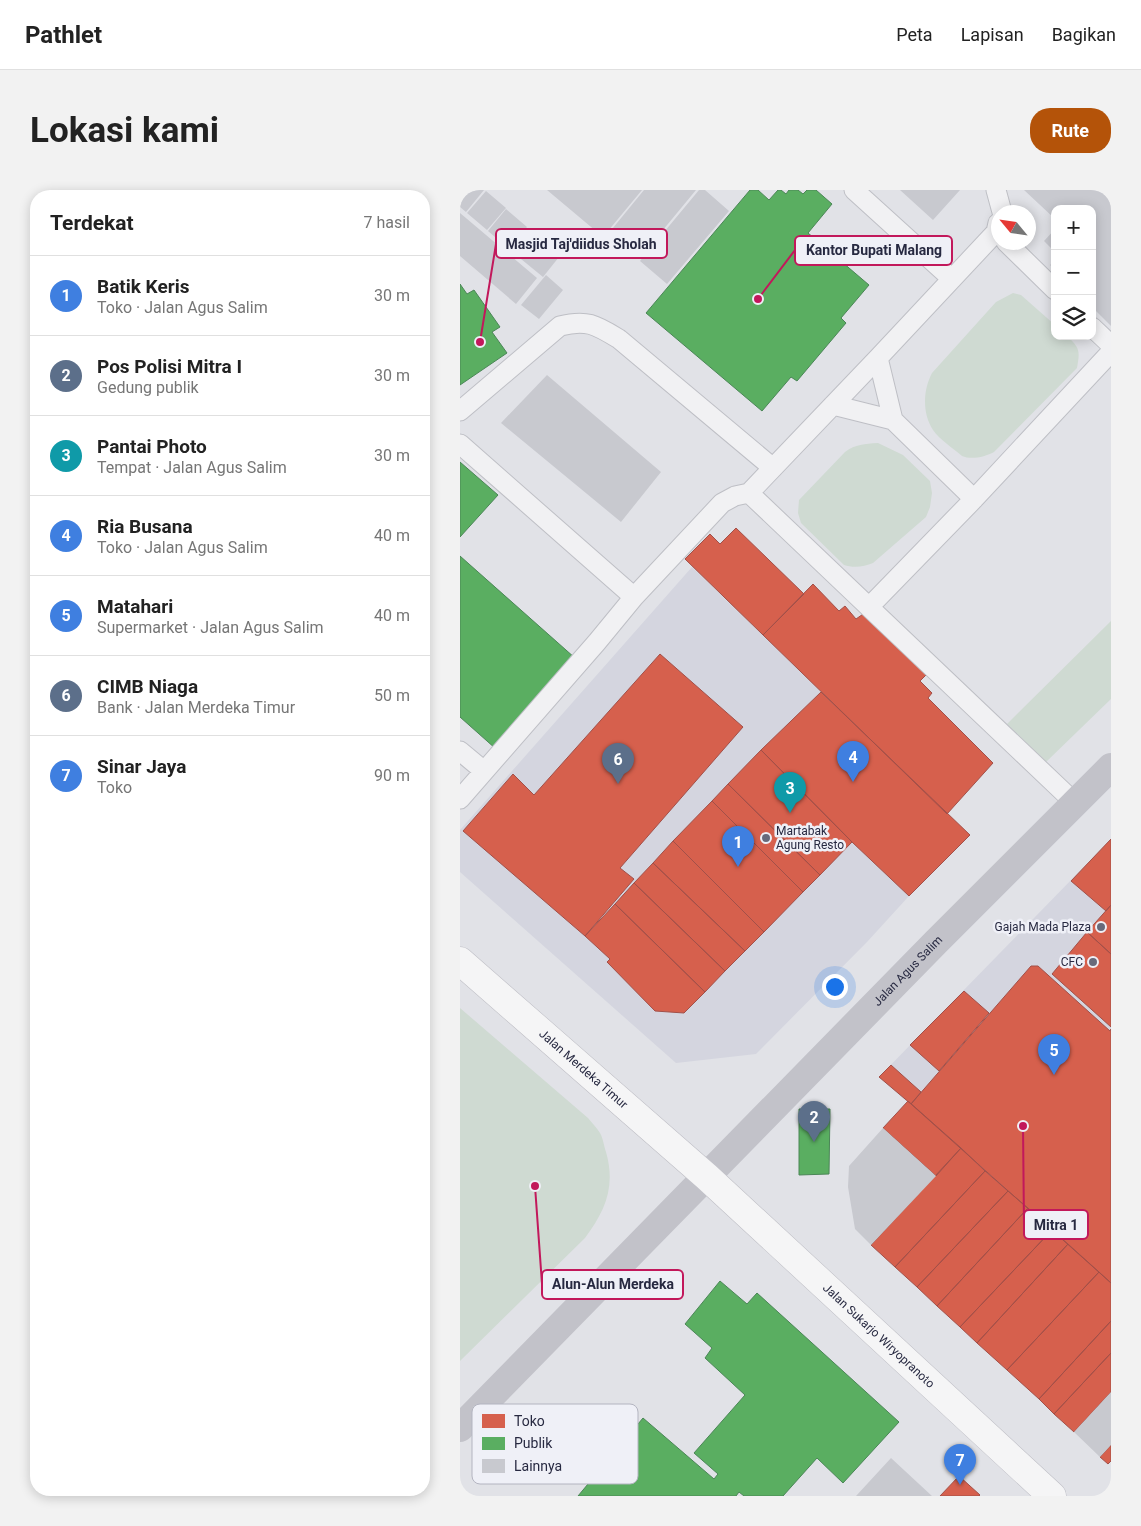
<!DOCTYPE html>
<html lang="id">
<meta charset="utf-8">
<style>
:root{--surface:#fff;--page:#f2f2f2;--text:#222;--muted:#767676;--line:#e0e0e0;--accent:#b45309}
body{margin:0;font-family:Roboto,sans-serif;background:var(--page);color:var(--text)}
.controls{position:absolute;right:15px;top:15px;display:grid;overflow:hidden;border-radius:10px;box-shadow:0 2px 12px #0003}
.controls button{width:45px;height:45px;display:grid;place-items:center;padding:0;border:0;border-bottom:1px solid var(--line);background:var(--surface);color:var(--text);font:25px sans-serif}
.compass{position:absolute;left:531px;top:15px;width:45px;height:45px;border-radius:50%;background:var(--surface);box-shadow:0 2px 12px #0003;rotate:299deg}
.you{position:absolute;left:374px;top:796px;width:18px;height:18px;margin:-12px;border:4px solid #fff;border-radius:50%;background:#1a73e8;box-shadow:0 0 0 8px #1a73e833}
.badge{display:grid;place-items:center;width:32px;height:32px;border-radius:50%;background:var(--accent);color:#fff;font-size:16px;font-weight:700}
.pin{position:absolute;translate:-50% -41px;filter:drop-shadow(0 1px 2px #0008)}
.pin::after{content:'';position:absolute;top:26px;width:18px;height:15px;background:inherit;clip-path:polygon(0 0,100% 0,50% 100%)}
.list{margin:0;padding:0;list-style:none}
h2{display:flex;justify-content:space-between;align-items:center;height:65px;margin:0;padding:0 20px;font-size:21px}
h2 small{font-size:16px;font-weight:400;color:var(--muted)}
.list li{display:grid;grid-template-columns:32px 1fr auto;gap:15px;align-items:center;box-sizing:border-box;height:80px;padding:0 20px;border-top:1px solid var(--line)}
.list b{display:block;font-size:19px;white-space:nowrap}
.list p{margin:0;font-size:16px;white-space:nowrap;color:var(--muted)}
.list em{font-size:16px;font-style:normal;color:var(--muted)}
.icon{flex:none;width:28px;height:28px;fill:none;stroke:currentColor;stroke-width:2;stroke-linecap:round;stroke-linejoin:round}
.map{position:relative;flex:none;width:651px;height:1306px;overflow:hidden;border-radius:20px}
header{display:flex;align-items:center;gap:30px;box-sizing:border-box;height:70px;padding:0 25px;background:var(--surface);border-bottom:1px solid var(--line)}
header strong{font-size:24px}
nav{display:flex;gap:28px;margin-inline-start:auto;font-size:18px}
.intro{display:flex;align-items:center;justify-content:space-between;box-sizing:border-box;height:120px;padding:0 30px}
h1{margin:0;font-size:35px}
.button{padding:12px 22px;border-radius:20px;background:var(--accent);color:#fff;font-size:18px;font-weight:700}
main{display:flex;gap:30px;padding:0 30px}
aside{flex:1;background:var(--surface);border-radius:20px;box-shadow:0 2px 12px #0003}
.map>svg:first-child{display:block}
.built{fill:#d4d5df}
.green{fill:#cfdad2}
.shops{fill:#d6604d;stroke:#a25049}
.public{fill:#5aae61;stroke:#4b8657}
.building{fill:#c8c9cf}
.lines{fill:none;stroke-linecap:round;stroke-linejoin:round}
.service-casing{stroke:#bebfc5;stroke-width:21}
.primary-casing{stroke:#bebec5;stroke-width:29}
.service{stroke:#f1f1f3;stroke-width:19}
.secondary{stroke:#c2c2c9;stroke-width:28}
.primary{stroke:#f5f5f6;stroke-width:28}
.poi-dot{fill:#686a7b;stroke:#eff0f7;stroke-width:2}
.labels{text-anchor:middle;dominant-baseline:central;stroke-width:5;stroke-linejoin:round;paint-order:stroke}
.poi-label{font-size:12px;fill:#272941;stroke:#eff0f7;text-anchor:end}
.street-label{font-size:12px;fill:#272941;stroke:#eff0f7}
.key{fill:#eff0f7;stroke:#b3b4c0;stroke-width:1}
.key-label{font-size:14px;fill:#272941}
.leader{fill:none;stroke:#c2185b;stroke-width:2}
.callout-dot{fill:#c2185b;stroke:#eff0f7;stroke-width:2}
.callout{fill:#eff0f7;stroke:#c2185b;stroke-width:2}
.callout-label{font-size:14px;text-anchor:middle;font-weight:bold;fill:#272941}
</style>
<header>
<strong>Pathlet</strong>
<nav><a>Peta</a><a>Lapisan</a><a>Bagikan</a></nav>
</header>
<div class="intro"><h1>Lokasi kami</h1><a class="button">Rute</a></div>
<main>
<aside>
<h2>Terdekat<small>7 hasil</small></h2>
<ul class="list">
<li><span class="badge" style="background:#3f7fe0">1</span><div><b>Batik Keris</b><p>Toko · Jalan Agus Salim</p></div><em>30 m</em></li>
<li><span class="badge" style="background:#5c6f8a">2</span><div><b>Pos Polisi Mitra I</b><p>Gedung publik</p></div><em>30 m</em></li>
<li><span class="badge" style="background:#0f9aa8">3</span><div><b>Pantai Photo</b><p>Tempat · Jalan Agus Salim</p></div><em>30 m</em></li>
<li><span class="badge" style="background:#3f7fe0">4</span><div><b>Ria Busana</b><p>Toko · Jalan Agus Salim</p></div><em>40 m</em></li>
<li><span class="badge" style="background:#3f7fe0">5</span><div><b>Matahari</b><p>Supermarket · Jalan Agus Salim</p></div><em>40 m</em></li>
<li><span class="badge" style="background:#5c6f8a">6</span><div><b>CIMB Niaga</b><p>Bank · Jalan Merdeka Timur</p></div><em>50 m</em></li>
<li><span class="badge" style="background:#3f7fe0">7</span><div><b>Sinar Jaya</b><p>Toko</p></div><em>90 m</em></li>
</ul>
</aside>
<div class="map">
<svg width="651" height="1306" viewBox="0 0 651 1306">
<rect width="100%" height="100%" fill="#e1e2e7"/>
<!-- built -->
<path class="built" d="M 232,377 L 361,502 L 301,560 L 392,652 L 449,706 L 407,752 L 296,864 L 216,873 L 0,682 L 0,640 Z
M 651,649 L 651,1093 L 419,887 Z"/>
<!-- green -->
<path class="green" d="M 553,103 L 561,105 L 595,135 L 595,146 L 607,146 C 620,158 620,161 617,178 L 534,262 C 525,267 511,270 502,266 C 493,258 480,250 473,240 C 462,223 463,200 472,183 L 536,112 Z
M 418,253 L 443,265 L 470,291 L 472,303 L 470,317 L 466,327 L 413,373 C 404,377 393,378 384,375 L 341,333 L 338,323 L 339,310 L 385,262 C 396,254 404,254 418,253 Z
M 651,431 L 651,509 L 586,572 L 547,534 Z
M 0,818 L 128,928 C 132,933 137,938 140,943 C 143,948 144,956 146,962 C 156,997 145,1021 125,1048 L 0,1171 Z"/>
<!-- shops -->
<path class="shops" d="M 276,338 L 344,404 L 303,445 L 225,369 L 250,344 L 260,354 Z
M 353,394 L 379,421 L 385,416 L 396,429 L 406,422 L 467,484 L 460,491 L 472,503 L 468,508 L 533,573 L 487,624 L 303,445 Z
M 200,464 L 283,537 L 160,678 L 174,689 L 125,746 L 3,641 L 53,584 L 74,605 Z
M 361,502 L 510,645 L 449,706 L 392,652 L 301,560 Z
M 301,560 L 392,652 L 360,685 L 268,594 Z
M 268,594 L 360,685 L 343,702 L 252,611 Z
M 252,611 L 343,702 L 304,742 L 213,651 Z
M 651,649 L 651,715 L 646,721 L 611,691 Z
M 213,651 L 304,742 L 285,761 L 193,673 Z
M 193,673 L 285,761 L 265,781 L 174,693 Z
M 174,693 L 265,781 L 245,802 L 155,714 Z
M 155,714 L 245,802 L 224,823 L 195,821 L 147,772 L 150,769 L 125,746 Z
M 651,715 L 651,764 L 627,742 Z
M 627,742 L 651,764 L 651,837 L 592,784 Z
M 571,776 L 578,776 L 650,841 L 651,839 L 651,1093 L 451,914 Z
M 504,801 L 529,823 L 479,881 L 450,855 Z
M 431,875 L 461,902 L 451,914 L 419,887 Z
M 448,911 L 501,958 L 476,986 L 423,938 Z
M 501,958 L 525,981 L 435,1077 L 411,1055 Z
M 525,981 L 548,1001 L 457,1097 L 435,1077 Z
M 548,1001 L 568,1018 L 477,1116 L 457,1097 Z
M 568,1018 L 592,1040 L 500,1137 L 477,1116 Z
M 592,1040 L 608,1054 L 517,1153 L 500,1137 Z
M 608,1054 L 639,1082 L 547,1180 L 517,1153 Z
M 639,1082 L 651,1093 L 651,1131 L 579,1209 L 547,1180 Z
M 651,1131 L 651,1163 L 594,1224 L 579,1209 Z
M 651,1163 L 651,1202 L 614,1242 L 594,1224 Z
M 651,1255 L 651,1271 L 648,1274 L 640,1267 Z
M 499,1286 L 520,1305 L 519,1306 L 480,1306 Z"/>
<!-- public -->
<path class="public" d="M 290,0 L 298,0 L 309,10 L 318,0 L 321,0 L 326,4 L 329,0 L 338,0 L 343,4 L 347,0 L 356,0 L 372,14 L 348,43 L 409,95 L 381,128 L 386,133 L 337,191 L 331,187 L 302,221 L 186,123 Z
M 0,94 L 7,104 L 14,100 L 40,137 L 32,142 L 47,163 L 0,195 Z
M 0,272 L 38,305 L 0,347 Z
M 0,366 L 115,468 L 36,559 L 0,527 Z
M 339,919 L 370,919 L 369,984 L 339,985 Z
M 260,1091 L 287,1114 L 297,1103 L 439,1232 L 383,1293 L 357,1268 L 323,1306 L 284,1306 L 279,1302 L 276,1306 L 118,1306 L 183,1228 L 254,1289 L 258,1284 L 234,1263 L 285,1205 L 245,1168 L 252,1158 L 225,1134 Z"/>
<!-- building -->
<path class="building" d="M 0,0 L 24,0 L 6,22 L 0,17 Z
M 87,0 L 182,0 L 143,47 Z
M 184,0 L 236,0 L 179,69 L 148,44 Z
M 239,0 L 245,0 L 269,21 L 207,94 L 180,71 Z
M 440,0 L 500,0 L 473,30 Z
M 564,0 L 651,0 L 651,136 L 632,117 L 632,19 L 595,19 L 595,29 Z
M 26,1 L 46,18 L 27,40 L 7,23 Z
M 46,19 L 67,37 L 49,59 L 28,41 Z
M 0,23 L 77,88 L 56,114 L 0,66 Z
M 595,39 L 595,62 L 584,51 Z
M 67,40 L 99,67 L 83,87 L 50,60 Z
M 595,70 L 595,80 L 590,75 Z
M 86,85 L 103,100 L 79,129 L 61,115 Z
M 87,185 L 201,282 L 161,332 L 41,233 Z
M 423,938 L 476,986 L 411,1055 L 395,1039 L 388,997 L 389,976 Z
M 651,1202 L 651,1255 L 640,1267 L 614,1242 Z
M 431,1268 L 472,1306 L 396,1306 Z"/>
<g class="lines">
<!-- service casing -->
<g class="service-casing">
<path id="service" d="M 394,0 L 492,89
M 536,0 L 542,22
M 546,52 L 595,100
M 632,137 L 651,155
M 418,168 L 433,230 L 514,309
M 373,215 L 433,230
M 0,221 L 100,136 C 127,129 136,135 159,149 L 313,278
M 0,254 L 174,407
M 289,303 L 615,613
M 409,417 L 514,309 L 651,162
M 0,561 L 24,581
M 0,609 L 137,452 L 174,407 L 262,313 L 275,306 L 289,303 L 418,168 L 536,42 L 538,33"/>
</g>
<!-- primary casing -->
<g class="primary-casing">
<g id="primary">
<path id="s2" d="M 0,771 L 247,987 L 592,1306"/>
</g>
</g>
<!-- service -->
<use href="#service" class="service"/>
<!-- secondary -->
<path class="secondary" id="s1" d="M 0,1238 L 477,751 L 651,577"/>
<!-- primary -->
<use href="#primary" class="primary"/>
</g>
<!-- markers -->
<g class="poi-dot">
<circle cx="306" cy="648" r="5"/>
<circle cx="641" cy="737" r="5"/>
<circle cx="633" cy="772" r="5"/>
</g>
<g class="labels">
<!-- poi labels -->
<g class="poi-label">
<text x="316" y="641" text-anchor="start">Martabak<tspan x="316" dy="14">Agung Resto</tspan></text>
<text x="631" y="737">Gajah Mada Plaza</text>
<text x="623" y="772">CFC</text>
</g>
<!-- street labels -->
<g class="street-label">
<text stroke="none"><textPath href="#s1" startOffset="640">Jalan Agus Salim</textPath></text>
<text stroke="none"><textPath href="#s2" startOffset="164">Jalan Merdeka Timur</textPath></text>
<text stroke="none"><textPath href="#s2" startOffset="562">Jalan Sukarjo Wiryopranoto</textPath></text>
</g>
</g>
<!-- legend -->
<rect x="12" y="1214" width="166" height="80" rx="8" class="key"/>
<rect x="22" y="1224" width="23" height="14" fill="#d6604d"/>
<rect x="22" y="1247" width="23" height="13" fill="#5aae61"/>
<rect x="22" y="1269" width="23" height="14" fill="#c8c9cf"/>
<g class="key-label">
<text x="54" y="1236">Toko</text>
<text x="54" y="1258">Publik</text>
<text x="54" y="1281">Lainnya</text>
</g>
<!-- callouts -->
<path class="leader" d="M20 152L36 54M298 109L335 60M563 936L564 1035M75 996L82 1094"/>
<g class="callout-dot">
<circle cx="20" cy="152" r="5"/>
<circle cx="298" cy="109" r="5"/>
<circle cx="563" cy="936" r="5"/>
<circle cx="75" cy="996" r="5"/>
</g>
<g class="callout">
<rect x="36" y="39" width="171" height="29" rx="5"/>
<rect x="335" y="46" width="157" height="29" rx="5"/>
<rect x="564" y="1020" width="64" height="29" rx="5"/>
<rect x="82" y="1080" width="141" height="29" rx="5"/>
</g>
<g class="callout-label">
<text x="121" y="59">Masjid Taj'diidus Sholah</text>
<text x="414" y="65">Kantor Bupati Malang</text>
<text x="596" y="1040">Mitra 1</text>
<text x="153" y="1099">Alun-Alun Merdeka</text>
</g>
</svg>
<div class="controls">
<button>+</button>
<button>−</button>
<button><svg class="icon" aria-label="layers" viewBox="0 0 24 24"><path d="M12 4l9 5-9 5-9-5zM3 14l9 5 9-5"/></svg></button>
</div>
<svg class="compass" viewBox="-18 -18 36 36"><path d="M0-13l5 13h-10z" fill="#e53935"/><path d="M0 13l5-13h-10z" fill="#767676"/></svg>
<div class="you"></div>
<div class="pin badge" style="left:278px;top:677px;background:#3f7fe0">1</div>
<div class="pin badge" style="left:354px;top:952px;background:#5c6f8a">2</div>
<div class="pin badge" style="left:330px;top:623px;background:#0f9aa8">3</div>
<div class="pin badge" style="left:393px;top:592px;background:#3f7fe0">4</div>
<div class="pin badge" style="left:594px;top:885px;background:#3f7fe0">5</div>
<div class="pin badge" style="left:158px;top:594px;background:#5c6f8a">6</div>
<div class="pin badge" style="left:500px;top:1295px;background:#3f7fe0">7</div>
</div>
</main>
